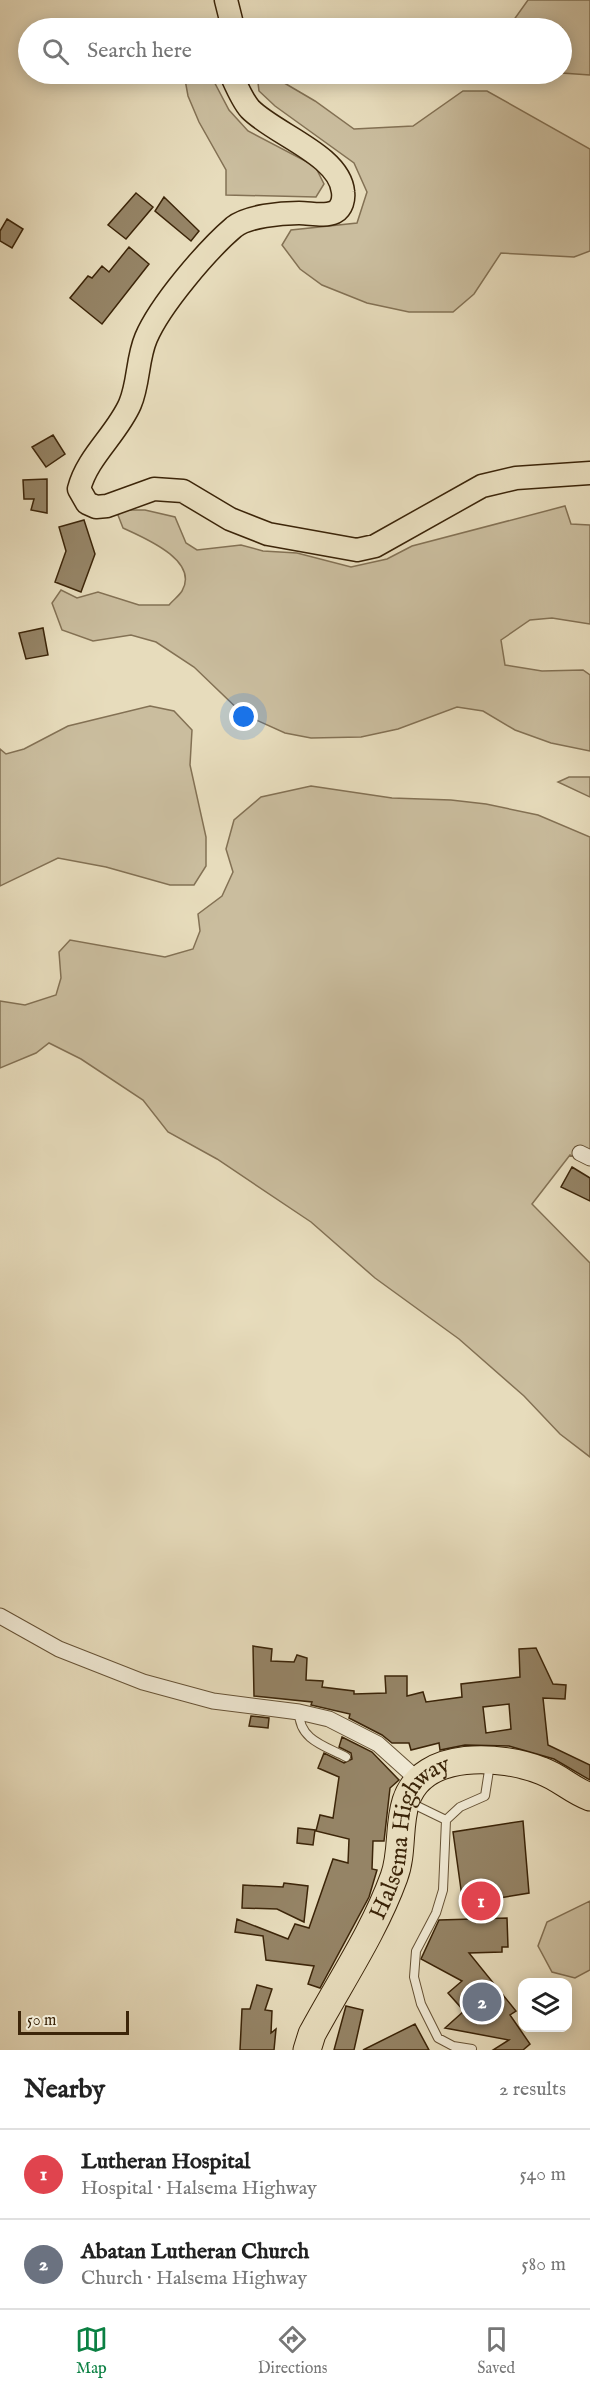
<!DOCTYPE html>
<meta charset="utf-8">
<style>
:root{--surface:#fff;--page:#f2f2f2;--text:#222;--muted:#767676;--line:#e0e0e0;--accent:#0b8043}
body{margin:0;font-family:"IM FELL English",serif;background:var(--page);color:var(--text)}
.controls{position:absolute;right:18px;bottom:18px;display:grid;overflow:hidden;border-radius:12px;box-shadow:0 3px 15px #0003}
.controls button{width:54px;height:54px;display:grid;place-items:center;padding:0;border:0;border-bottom:2px solid var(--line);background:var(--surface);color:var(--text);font:30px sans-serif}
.scale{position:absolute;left:18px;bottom:15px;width:111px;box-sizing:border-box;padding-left:6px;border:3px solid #3c2509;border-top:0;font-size:16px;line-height:21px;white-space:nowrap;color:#3c2509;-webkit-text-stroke:4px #efe8d3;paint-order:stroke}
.you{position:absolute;left:244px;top:717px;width:21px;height:21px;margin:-15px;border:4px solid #fff;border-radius:50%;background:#1a73e8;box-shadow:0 0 0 9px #1a73e833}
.badge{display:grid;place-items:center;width:39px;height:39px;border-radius:50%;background:var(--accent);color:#fff;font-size:20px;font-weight:700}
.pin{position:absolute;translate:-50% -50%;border:3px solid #fff;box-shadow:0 2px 6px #0006}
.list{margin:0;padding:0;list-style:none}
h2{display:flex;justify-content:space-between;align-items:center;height:78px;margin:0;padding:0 24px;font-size:26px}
h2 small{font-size:20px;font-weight:400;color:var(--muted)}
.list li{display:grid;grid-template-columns:39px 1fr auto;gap:18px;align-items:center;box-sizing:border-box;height:90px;padding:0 24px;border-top:2px solid var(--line)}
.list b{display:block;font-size:22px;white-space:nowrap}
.list p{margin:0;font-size:20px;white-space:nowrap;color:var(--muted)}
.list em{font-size:20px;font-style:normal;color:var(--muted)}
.icon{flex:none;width:33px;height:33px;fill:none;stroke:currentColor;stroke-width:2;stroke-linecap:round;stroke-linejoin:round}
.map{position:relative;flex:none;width:590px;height:2050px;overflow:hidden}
.search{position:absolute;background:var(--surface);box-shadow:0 3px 15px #0003;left:18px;right:18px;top:18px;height:66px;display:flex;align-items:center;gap:15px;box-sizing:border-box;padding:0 21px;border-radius:33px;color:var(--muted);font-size:22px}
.sheet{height:258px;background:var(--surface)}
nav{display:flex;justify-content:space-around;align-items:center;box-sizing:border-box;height:84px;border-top:2px solid var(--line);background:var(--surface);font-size:16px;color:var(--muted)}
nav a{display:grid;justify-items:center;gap:3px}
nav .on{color:var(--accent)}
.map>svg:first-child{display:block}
.green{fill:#cabd9e;stroke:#837154;stroke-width:1.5}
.building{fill:#958466;stroke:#3c2509;stroke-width:1.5;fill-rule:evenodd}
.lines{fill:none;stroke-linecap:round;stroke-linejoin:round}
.lane-casing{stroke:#675336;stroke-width:10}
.street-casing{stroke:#675336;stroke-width:17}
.primary-casing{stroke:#3c2509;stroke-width:25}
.highway-casing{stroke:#3c2509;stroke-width:29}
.lane{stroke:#efe8d3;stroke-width:8}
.street{stroke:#efe8d3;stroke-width:15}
.primary{stroke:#e7dcbc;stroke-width:22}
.highway{stroke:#e7dcbc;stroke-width:27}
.labels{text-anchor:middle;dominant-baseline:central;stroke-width:4.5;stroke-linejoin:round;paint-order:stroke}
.street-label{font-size:24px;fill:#3c2509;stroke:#efe8d3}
</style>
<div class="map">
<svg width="590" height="2050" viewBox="0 0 590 2050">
<rect width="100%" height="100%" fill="#e7dcbc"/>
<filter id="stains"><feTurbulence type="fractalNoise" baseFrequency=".00333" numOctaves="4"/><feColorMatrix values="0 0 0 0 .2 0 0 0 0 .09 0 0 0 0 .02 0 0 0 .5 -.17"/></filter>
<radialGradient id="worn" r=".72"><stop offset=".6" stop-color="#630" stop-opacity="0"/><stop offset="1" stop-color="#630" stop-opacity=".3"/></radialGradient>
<!-- green -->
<path class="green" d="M 528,0 L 590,0 L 590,75 L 562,73 L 562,28 L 508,28 Z
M 184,74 L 210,74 L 229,110 L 248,131 L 315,166 L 324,184 L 316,197 L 226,195 L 226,170 L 199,122 L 188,96 Z
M 269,74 L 315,101 L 354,129 L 413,126 L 463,91 L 487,91 L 590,149 L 590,251 L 574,257 L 501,253 L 474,294 L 453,312 L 409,312 L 367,303 L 322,285 L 300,269 L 282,245 L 291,230 L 357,223 L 367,192 L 354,163 L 275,106 L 259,91 L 257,75 Z
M 565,506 L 571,524 L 590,525 L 590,624 L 552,618 L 530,620 L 501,640 L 505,665 L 542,671 L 583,670 L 590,675 L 590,751 L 551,743 L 515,730 L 483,711 L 457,707 L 398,729 L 361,737 L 311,738 L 285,733 L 243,714 L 194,667 L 156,642 L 131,635 L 93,641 L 62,630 L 52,603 L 61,590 L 77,598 L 98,592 L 139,605 L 169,605 C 173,600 179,596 182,591 C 200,560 142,537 123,528 L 116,510 L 145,510 L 175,517 L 186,543 L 197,550 L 241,545 L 263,551 L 297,553 L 351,567 L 387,559 L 412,546 Z
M 150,706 L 174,711 L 192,730 L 190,765 L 206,837 L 206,866 L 194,885 L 170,885 L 106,867 L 58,858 L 0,886 L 0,749 L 6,754 L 24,749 L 68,726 Z
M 569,777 L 590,777 L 590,797 L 558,782 Z
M 311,786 L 392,798 L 451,800 L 486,804 L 538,815 L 590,837 L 590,1165 L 570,1155 L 532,1204 L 590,1263 L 590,1457 L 560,1434 L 524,1396 L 459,1339 L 375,1278 L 311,1222 L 217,1159 L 168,1132 L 143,1100 L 81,1059 L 49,1043 L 36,1053 L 0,1068 L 0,1001 L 25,1005 L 56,995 L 61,978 L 59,952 L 70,940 L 165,957 L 193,949 L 200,931 L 198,914 L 222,896 L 233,872 L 226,849 L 234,820 L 261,797 Z
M 590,1901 L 590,1970 L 575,1978 L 552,1972 L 538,1946 L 547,1922 Z"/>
<!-- building -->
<path class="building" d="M 136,193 L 153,207 L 126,239 L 108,225 Z
M 164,197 L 199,231 L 191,241 L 155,211 Z
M 7,219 L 23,229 L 12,248 L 0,241 L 0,231 Z
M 129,247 L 149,264 L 102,324 L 70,298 L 88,276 L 92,278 L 102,266 L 109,272 Z
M 53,435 L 65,454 L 46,467 L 32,447 Z
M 47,479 L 47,513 L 31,510 L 34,499 L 24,499 L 23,480 Z
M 84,520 L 95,554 L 81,592 L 55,582 L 66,551 L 59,527 Z
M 43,628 L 48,655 L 26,659 L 19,633 Z
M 572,1167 L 590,1178 L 590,1201 L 561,1187 Z
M 253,1646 L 272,1649 L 271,1661 L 294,1662 L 297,1655 L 307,1658 L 306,1680 L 323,1681 L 322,1687 L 354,1691 L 354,1694 L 386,1693 L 385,1676 L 407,1676 L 407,1696 L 423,1692 L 426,1702 L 462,1697 L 461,1684 L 520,1677 L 519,1649 L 536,1648 L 553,1684 L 566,1685 L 565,1699 L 543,1698 L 548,1745 L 590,1765 L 590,1780 L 554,1759 L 509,1746 L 465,1745 L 440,1750 L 439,1743 L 411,1750 L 409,1743 L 392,1743 L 382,1735 L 349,1718 L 350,1714 L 311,1705 L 312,1702 L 254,1696 ZM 509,1704 L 511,1729 L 486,1733 L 483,1707 Z
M 251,1716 L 269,1718 L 268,1728 L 249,1726 Z
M 342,1737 L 372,1752 L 399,1780 L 390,1788 L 384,1841 L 373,1841 L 372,1869 L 377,1870 L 369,1897 L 320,1988 L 308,1984 L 314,1966 L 266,1960 L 263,1936 L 235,1932 L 237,1919 L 288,1939 L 295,1924 L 309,1928 L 333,1859 L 348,1863 L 349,1839 L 316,1831 L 320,1815 L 333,1818 L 339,1777 L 318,1768 L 324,1753 L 344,1763 L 352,1759 L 351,1753 L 339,1747 Z
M 523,1821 L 529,1893 L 463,1904 L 453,1832 Z
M 298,1828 L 315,1830 L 313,1845 L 297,1843 Z
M 284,1883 L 308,1886 L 304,1922 L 277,1909 L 242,1908 L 243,1885 L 283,1887 Z
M 507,1918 L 508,1947 L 502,1947 L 502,1952 L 469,1953 L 516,2011 L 510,2015 L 530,2044 L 523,2050 L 493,2050 L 509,2040 L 445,2028 L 464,2011 L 448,1993 L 462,1981 L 421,1959 L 439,1920 Z
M 257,1985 L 272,1989 L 265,2010 L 272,2011 L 271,2033 L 276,2029 L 274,2050 L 240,2050 L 242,2009 L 250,2009 Z
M 346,2006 L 363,2010 L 354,2050 L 334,2050 Z
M 415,2024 L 429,2050 L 363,2050 Z"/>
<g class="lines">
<!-- lane casing -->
<g class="lane-casing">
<path id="lane" d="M 299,1712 C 299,1740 325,1746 346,1757
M 411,1803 L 446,1820 L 443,1890 L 436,1913 L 416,1951 L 414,1977 L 421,2004 L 438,2038 L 453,2046 L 472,2049
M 446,1820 L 460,1807 L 485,1796 L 490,1764"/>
</g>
<!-- street casing -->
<g class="street-casing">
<path id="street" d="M 580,1153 L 590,1158
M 0,1616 L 59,1649 L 143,1682 L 213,1701 L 299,1712 L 329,1719 L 378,1744 L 417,1779"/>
</g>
<!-- primary casing -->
<g class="primary-casing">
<path id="primary" d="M 226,0 L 233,28
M 231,74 C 236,85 242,100 250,109 C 274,134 340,155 343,192 C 344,199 342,208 335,212 C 324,217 311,213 299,213 C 281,213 248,216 234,227 C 207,250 160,305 146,338 C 137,359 139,383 130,404 C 117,434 87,457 79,489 L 87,503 L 96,507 L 107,506 L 154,489 L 183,491 L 230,519 L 268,534 L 357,550 L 375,546 L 482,486 L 516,478 L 590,473"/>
</g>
<!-- highway casing -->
<g class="highway-casing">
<g id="highway">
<path id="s1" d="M 307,2050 L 312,2034 C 340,1982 374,1932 394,1877 C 403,1853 398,1826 406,1801 C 423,1749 502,1755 542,1771 C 559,1777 573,1791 590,1797"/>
</g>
</g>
<!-- lane -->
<use href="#lane" class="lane"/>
<!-- street -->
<use href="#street" class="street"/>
<!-- primary -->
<use href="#primary" class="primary"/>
<!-- highway -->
<use href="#highway" class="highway"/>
</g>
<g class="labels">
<!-- street labels -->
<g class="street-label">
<text stroke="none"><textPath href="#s1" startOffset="240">Halsema Highway</textPath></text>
</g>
</g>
<rect width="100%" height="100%" filter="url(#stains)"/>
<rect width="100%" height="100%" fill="url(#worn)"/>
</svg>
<div class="controls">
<button><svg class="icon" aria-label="layers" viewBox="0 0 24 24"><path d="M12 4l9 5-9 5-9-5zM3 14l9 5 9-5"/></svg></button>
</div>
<div class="scale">50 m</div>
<div class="you"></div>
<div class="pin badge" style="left:481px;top:1901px;background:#e0444e">1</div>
<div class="pin badge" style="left:482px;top:2002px;background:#6b7280">2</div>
<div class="search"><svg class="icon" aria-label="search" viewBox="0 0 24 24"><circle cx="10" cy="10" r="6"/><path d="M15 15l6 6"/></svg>Search here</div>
</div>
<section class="sheet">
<h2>Nearby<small>2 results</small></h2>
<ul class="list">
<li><span class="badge" style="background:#e0444e">1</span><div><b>Lutheran Hospital</b><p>Hospital · Halsema Highway</p></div><em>540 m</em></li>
<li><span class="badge" style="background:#6b7280">2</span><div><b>Abatan Lutheran Church</b><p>Church · Halsema Highway</p></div><em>580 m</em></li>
</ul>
</section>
<nav>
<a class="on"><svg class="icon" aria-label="map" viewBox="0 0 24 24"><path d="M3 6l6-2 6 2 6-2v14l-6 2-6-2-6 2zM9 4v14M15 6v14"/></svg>Map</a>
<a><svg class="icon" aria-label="directions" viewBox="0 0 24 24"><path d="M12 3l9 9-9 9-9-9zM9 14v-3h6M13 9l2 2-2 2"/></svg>Directions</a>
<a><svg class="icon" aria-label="saved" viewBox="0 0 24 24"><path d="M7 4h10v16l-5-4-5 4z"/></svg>Saved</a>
</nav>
